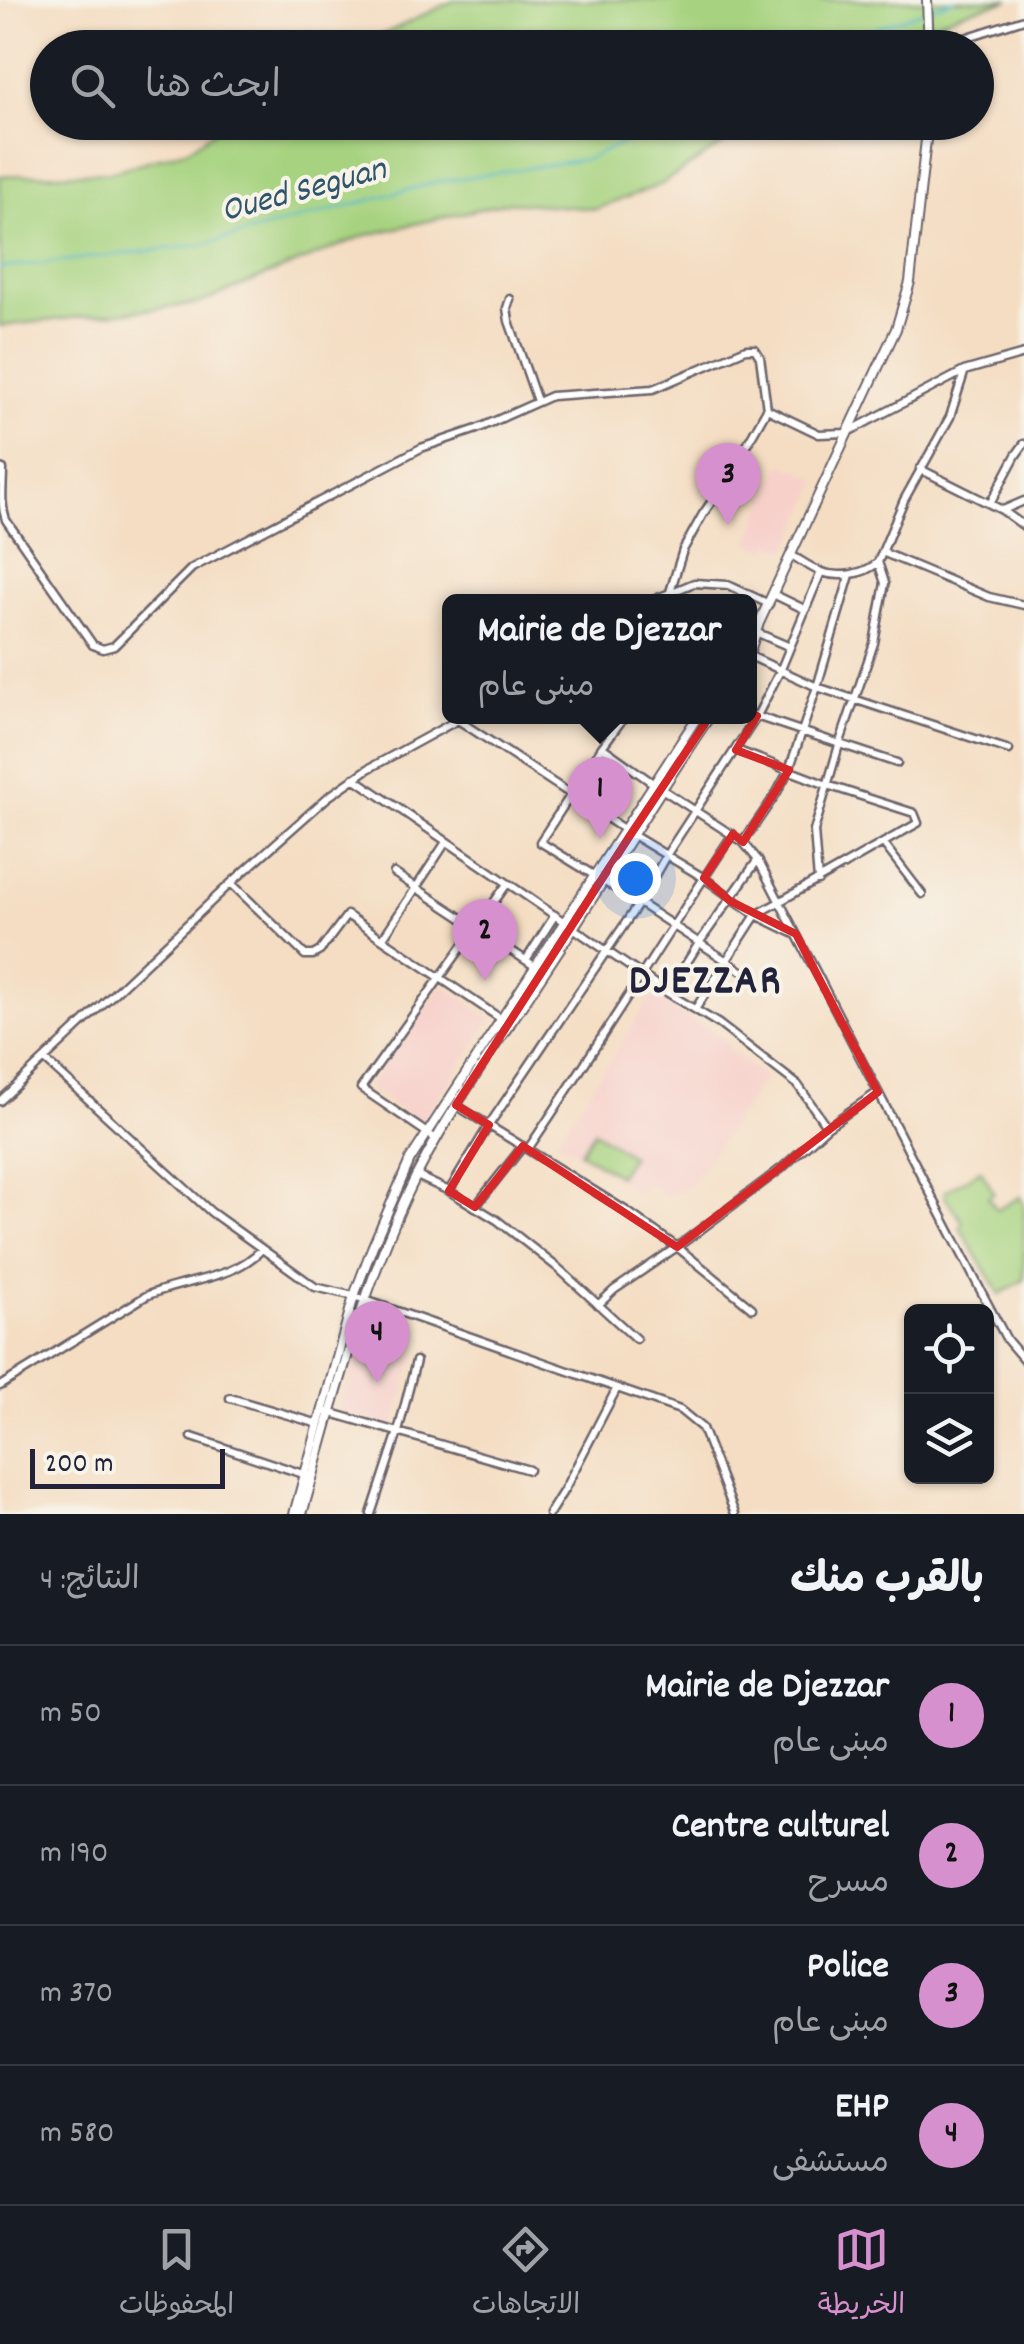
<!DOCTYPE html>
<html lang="ar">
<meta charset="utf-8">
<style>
:root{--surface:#171b24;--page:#242831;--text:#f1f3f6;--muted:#9ea1a6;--line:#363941;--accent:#d690ce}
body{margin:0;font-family:Dekko,"Playpen Sans Arabic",sans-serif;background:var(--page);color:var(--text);direction:rtl}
.controls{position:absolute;right:30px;bottom:30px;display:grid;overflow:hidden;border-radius:15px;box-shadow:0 2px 8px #0004}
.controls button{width:90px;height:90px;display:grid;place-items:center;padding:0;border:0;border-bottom:2px solid var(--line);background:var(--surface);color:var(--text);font:50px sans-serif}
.scale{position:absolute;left:30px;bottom:25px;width:195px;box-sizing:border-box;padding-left:10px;border:5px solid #22223b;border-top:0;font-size:28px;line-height:35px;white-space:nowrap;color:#22223b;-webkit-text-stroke:8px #f7f3e8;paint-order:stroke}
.you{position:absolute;left:635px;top:878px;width:35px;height:35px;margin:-25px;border:8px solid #fff;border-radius:50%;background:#1a73e8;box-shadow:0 0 0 15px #1a73e833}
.badge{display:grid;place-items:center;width:65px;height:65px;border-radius:50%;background:var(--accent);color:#111;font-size:32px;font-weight:700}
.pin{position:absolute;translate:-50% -82px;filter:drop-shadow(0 2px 5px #0008)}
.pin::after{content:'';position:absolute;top:52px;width:35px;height:30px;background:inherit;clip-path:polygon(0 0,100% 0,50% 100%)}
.popup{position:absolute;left:442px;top:594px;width:315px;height:130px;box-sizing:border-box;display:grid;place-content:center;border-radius:15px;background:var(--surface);filter:drop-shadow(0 2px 8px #0005);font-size:32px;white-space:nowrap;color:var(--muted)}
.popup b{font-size:38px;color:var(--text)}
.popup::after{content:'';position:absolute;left:50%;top:100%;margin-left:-20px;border:20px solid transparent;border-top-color:var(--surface)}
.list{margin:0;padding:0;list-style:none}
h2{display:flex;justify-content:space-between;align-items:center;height:130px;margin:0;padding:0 40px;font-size:42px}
h2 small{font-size:32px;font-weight:400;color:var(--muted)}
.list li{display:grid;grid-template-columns:65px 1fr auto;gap:30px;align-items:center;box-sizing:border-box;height:140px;padding:0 40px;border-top:2px solid var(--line)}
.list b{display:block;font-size:38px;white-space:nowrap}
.list p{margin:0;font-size:32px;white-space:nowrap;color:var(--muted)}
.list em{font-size:32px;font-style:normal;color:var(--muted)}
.icon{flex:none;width:55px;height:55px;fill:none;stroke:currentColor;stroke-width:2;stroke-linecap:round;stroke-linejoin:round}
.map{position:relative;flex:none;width:1024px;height:1514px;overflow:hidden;direction:ltr}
.search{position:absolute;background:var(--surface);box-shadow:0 2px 8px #0004;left:30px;right:30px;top:30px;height:110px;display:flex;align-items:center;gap:25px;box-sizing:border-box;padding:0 35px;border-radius:55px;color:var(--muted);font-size:38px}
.sheet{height:690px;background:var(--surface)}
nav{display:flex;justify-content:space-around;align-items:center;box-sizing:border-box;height:140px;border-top:2px solid var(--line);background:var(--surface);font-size:28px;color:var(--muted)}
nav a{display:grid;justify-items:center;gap:5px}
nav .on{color:var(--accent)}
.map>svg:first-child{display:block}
.built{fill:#f7d0ca}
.green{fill:#a7d380;stroke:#647a5e;stroke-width:2.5}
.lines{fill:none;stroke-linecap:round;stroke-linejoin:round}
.stream{stroke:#48b5c3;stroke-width:2.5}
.minor-casing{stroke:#6c636a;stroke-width:11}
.major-casing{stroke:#6c636a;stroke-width:12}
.minor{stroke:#fff;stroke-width:6}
.major{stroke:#fff;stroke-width:8}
.marked{fill:none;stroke:#d62828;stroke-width:8;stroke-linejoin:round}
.labels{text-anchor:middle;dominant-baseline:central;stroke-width:8;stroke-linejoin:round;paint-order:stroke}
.water-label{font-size:35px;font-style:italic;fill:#2f556b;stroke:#f7f3e8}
.district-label{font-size:42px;font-weight:bold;letter-spacing:2.5px;fill:#22223b;stroke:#f7f3e8}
</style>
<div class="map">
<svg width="1024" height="1514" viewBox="0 0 1024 1514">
<rect width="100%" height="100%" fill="#f7f3e8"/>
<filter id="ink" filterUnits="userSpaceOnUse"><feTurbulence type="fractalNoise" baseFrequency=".01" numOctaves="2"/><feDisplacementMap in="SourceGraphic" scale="20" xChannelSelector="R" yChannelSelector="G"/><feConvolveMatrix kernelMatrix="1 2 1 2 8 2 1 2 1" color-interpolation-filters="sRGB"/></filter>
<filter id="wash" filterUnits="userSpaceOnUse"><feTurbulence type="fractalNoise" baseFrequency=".0048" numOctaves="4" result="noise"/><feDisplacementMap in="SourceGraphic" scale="40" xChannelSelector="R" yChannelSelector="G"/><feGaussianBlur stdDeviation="2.25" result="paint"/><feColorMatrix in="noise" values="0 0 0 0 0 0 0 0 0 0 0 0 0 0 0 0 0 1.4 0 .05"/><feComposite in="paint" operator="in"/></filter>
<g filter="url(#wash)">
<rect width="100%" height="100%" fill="#f4ddc2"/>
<!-- built -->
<path class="built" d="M 781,463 L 819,480 L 788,551 L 771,544 L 768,550 L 748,543 Z
M 442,985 L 492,1019 L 421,1124 L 368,1087 Z
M 653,995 L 730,1043 L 728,1050 L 766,1077 L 692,1182 L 668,1197 L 646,1182 L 640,1194 L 557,1139 Z
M 361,1338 L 415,1354 L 394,1427 L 339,1412 Z"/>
<!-- green -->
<path class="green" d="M 455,0 L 1010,0 L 963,12 L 875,47 L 355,48 Z
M 225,123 L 225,122 L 756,123 L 660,185 L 596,209 L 509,202 L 363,236 L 197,304 L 0,326 L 0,176 L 110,172 L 187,150 Z
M 594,1131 L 631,1156 L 618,1176 L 580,1152 Z
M 981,1170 L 994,1193 L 988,1197 L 997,1210 L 1020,1197 L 1024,1204 L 1024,1280 L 1000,1294 L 960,1228 L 963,1222 L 945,1197 L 945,1191 Z"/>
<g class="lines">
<!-- stream -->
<path class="stream" d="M 931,8 L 953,0
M 819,48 L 923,11
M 0,268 L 202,245 L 437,182 L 586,159 L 673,122"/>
</g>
</g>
<g filter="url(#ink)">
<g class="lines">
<!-- minor casing -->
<g class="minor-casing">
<path id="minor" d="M 934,48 L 1024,19
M 510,299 L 507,308 L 509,321 L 537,401
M 0,468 L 3,469 C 3,487 0,503 6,520 L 93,645 L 103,649 L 114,646 L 192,568 L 421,448 L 477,429 L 551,396 L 653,389 L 746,349 L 755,349 L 760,357 L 767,409 L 819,434 L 846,433 L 964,371 L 1024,354
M 920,469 L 1002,510 L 1024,526
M 990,504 L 1016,455 L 1024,444
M 1003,510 L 1024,501
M 882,552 L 989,597 L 1024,605
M 791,555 C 800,560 811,568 821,572 C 839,578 864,575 878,562 L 904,500 L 950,417 L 964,373
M 670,592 L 683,550 L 703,514 L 728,478 L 767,409
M 773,594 L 804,609
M 648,602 L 694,583 L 728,585 L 769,604
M 751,630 L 790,647
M 750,656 L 817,687 L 1009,750
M 750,714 L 897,763
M 625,716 L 602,747 L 540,842 L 639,903 L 754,979
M 458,720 L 631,834 L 704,878 L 756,915 L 795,934
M 602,747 L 654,784 L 743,842 L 758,860 L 982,1293 L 1007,1340 L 1024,1360
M 354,778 L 668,993 L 719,1024 L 798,1085 L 827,1127
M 743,842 L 776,794 L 789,770 L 817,687 L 850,575
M 883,843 L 922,894
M 394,873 L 536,967
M 818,881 L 814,831 L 839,745 L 874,643 L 885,583 L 878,562
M 231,883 L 305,955 L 313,955 L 320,951 L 347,915 L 510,1025
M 383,938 L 446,842
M 526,960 L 555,915
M 668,993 L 699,943 L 757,861
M 696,1008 L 756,915 L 918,823 L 914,813 L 827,785 L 736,750
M 45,1060 L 211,1212 L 315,1287 L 354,1296 L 680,1410 L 702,1428 L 735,1514
M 0,1101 L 231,883 L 328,797 L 368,769 L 465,716
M 456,1105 L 628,1212 L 677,1247 L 752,1308
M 436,1139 L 361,1088 L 507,884
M 528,1149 C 599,1045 663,939 733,834
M 417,1176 L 449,1191 L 489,1125 L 639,903 L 667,854 L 757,716 L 781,669 L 821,572
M 449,1191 L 497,1220 L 558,1268 L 636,1339
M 475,1207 L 523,1146
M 598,1305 L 614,1290 L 677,1247 L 782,1168 L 827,1127 L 878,1092
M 0,1386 L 146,1296 C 184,1279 232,1281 262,1249
M 230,1398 L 319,1424
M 328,1412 L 529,1470
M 192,1437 L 309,1476
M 371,1514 L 398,1432 L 416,1361
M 549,1514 L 564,1490 L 617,1388"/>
</g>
<!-- major casing -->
<g class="major-casing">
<path id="major" d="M 927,0 L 929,48
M 750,651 L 759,623 L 896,329 L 910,282 L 928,122
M 294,1514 L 354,1296 L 372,1248 L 410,1160 L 698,716
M 302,1514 C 333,1407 359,1299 406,1197 C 443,1117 497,1045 545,971 C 601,887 653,800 710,716"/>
</g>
<!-- minor -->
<use href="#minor" class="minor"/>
<!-- major -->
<use href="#major" class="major"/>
</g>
</g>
<!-- marked area -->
<path class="marked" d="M 720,701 L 757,716 L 736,750 L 789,770 L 743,842 L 733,834 L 704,878 L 730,901 L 796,934 L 878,1092 L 677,1247 L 523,1146 L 475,1207 L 449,1191 L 489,1125 L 456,1105 L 631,834 Z"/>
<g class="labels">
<!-- water labels -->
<g class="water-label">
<text transform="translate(304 192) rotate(-15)">Oued Seguan</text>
</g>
<!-- district labels -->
<g class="district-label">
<text x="706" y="984">DJEZZAR</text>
</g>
</g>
</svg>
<div class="controls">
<button><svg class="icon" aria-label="locate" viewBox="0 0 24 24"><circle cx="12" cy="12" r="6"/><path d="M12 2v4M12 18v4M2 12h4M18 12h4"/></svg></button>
<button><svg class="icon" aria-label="layers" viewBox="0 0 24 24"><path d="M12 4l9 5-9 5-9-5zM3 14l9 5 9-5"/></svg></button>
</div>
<div class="scale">200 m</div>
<div class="you"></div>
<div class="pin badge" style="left:600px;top:839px">1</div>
<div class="popup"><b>Mairie de Djezzar</b>مبنى عام</div>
<div class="pin badge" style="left:485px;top:981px">2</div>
<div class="pin badge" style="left:728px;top:525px">3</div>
<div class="pin badge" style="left:377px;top:1383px">4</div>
<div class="search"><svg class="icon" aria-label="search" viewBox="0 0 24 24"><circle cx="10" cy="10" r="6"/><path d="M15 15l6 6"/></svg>ابحث هنا</div>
</div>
<section class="sheet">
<h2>بالقرب منك<small>النتائج: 4</small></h2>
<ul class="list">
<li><span class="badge">1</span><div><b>Mairie de Djezzar</b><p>مبنى عام</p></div><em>50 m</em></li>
<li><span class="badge">2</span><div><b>Centre culturel</b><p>مسرح</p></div><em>190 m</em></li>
<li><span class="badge">3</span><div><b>Police</b><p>مبنى عام</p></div><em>370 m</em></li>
<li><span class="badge">4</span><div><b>EHP</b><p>مستشفى</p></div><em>580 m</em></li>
</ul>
</section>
<nav>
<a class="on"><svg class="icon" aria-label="map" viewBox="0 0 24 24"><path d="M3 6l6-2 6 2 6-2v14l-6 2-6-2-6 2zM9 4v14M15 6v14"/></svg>الخريطة</a>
<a><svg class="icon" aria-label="directions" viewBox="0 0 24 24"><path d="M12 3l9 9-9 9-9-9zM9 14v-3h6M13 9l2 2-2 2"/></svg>الاتجاهات</a>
<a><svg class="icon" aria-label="saved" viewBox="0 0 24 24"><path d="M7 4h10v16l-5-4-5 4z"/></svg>المحفوظات</a>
</nav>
